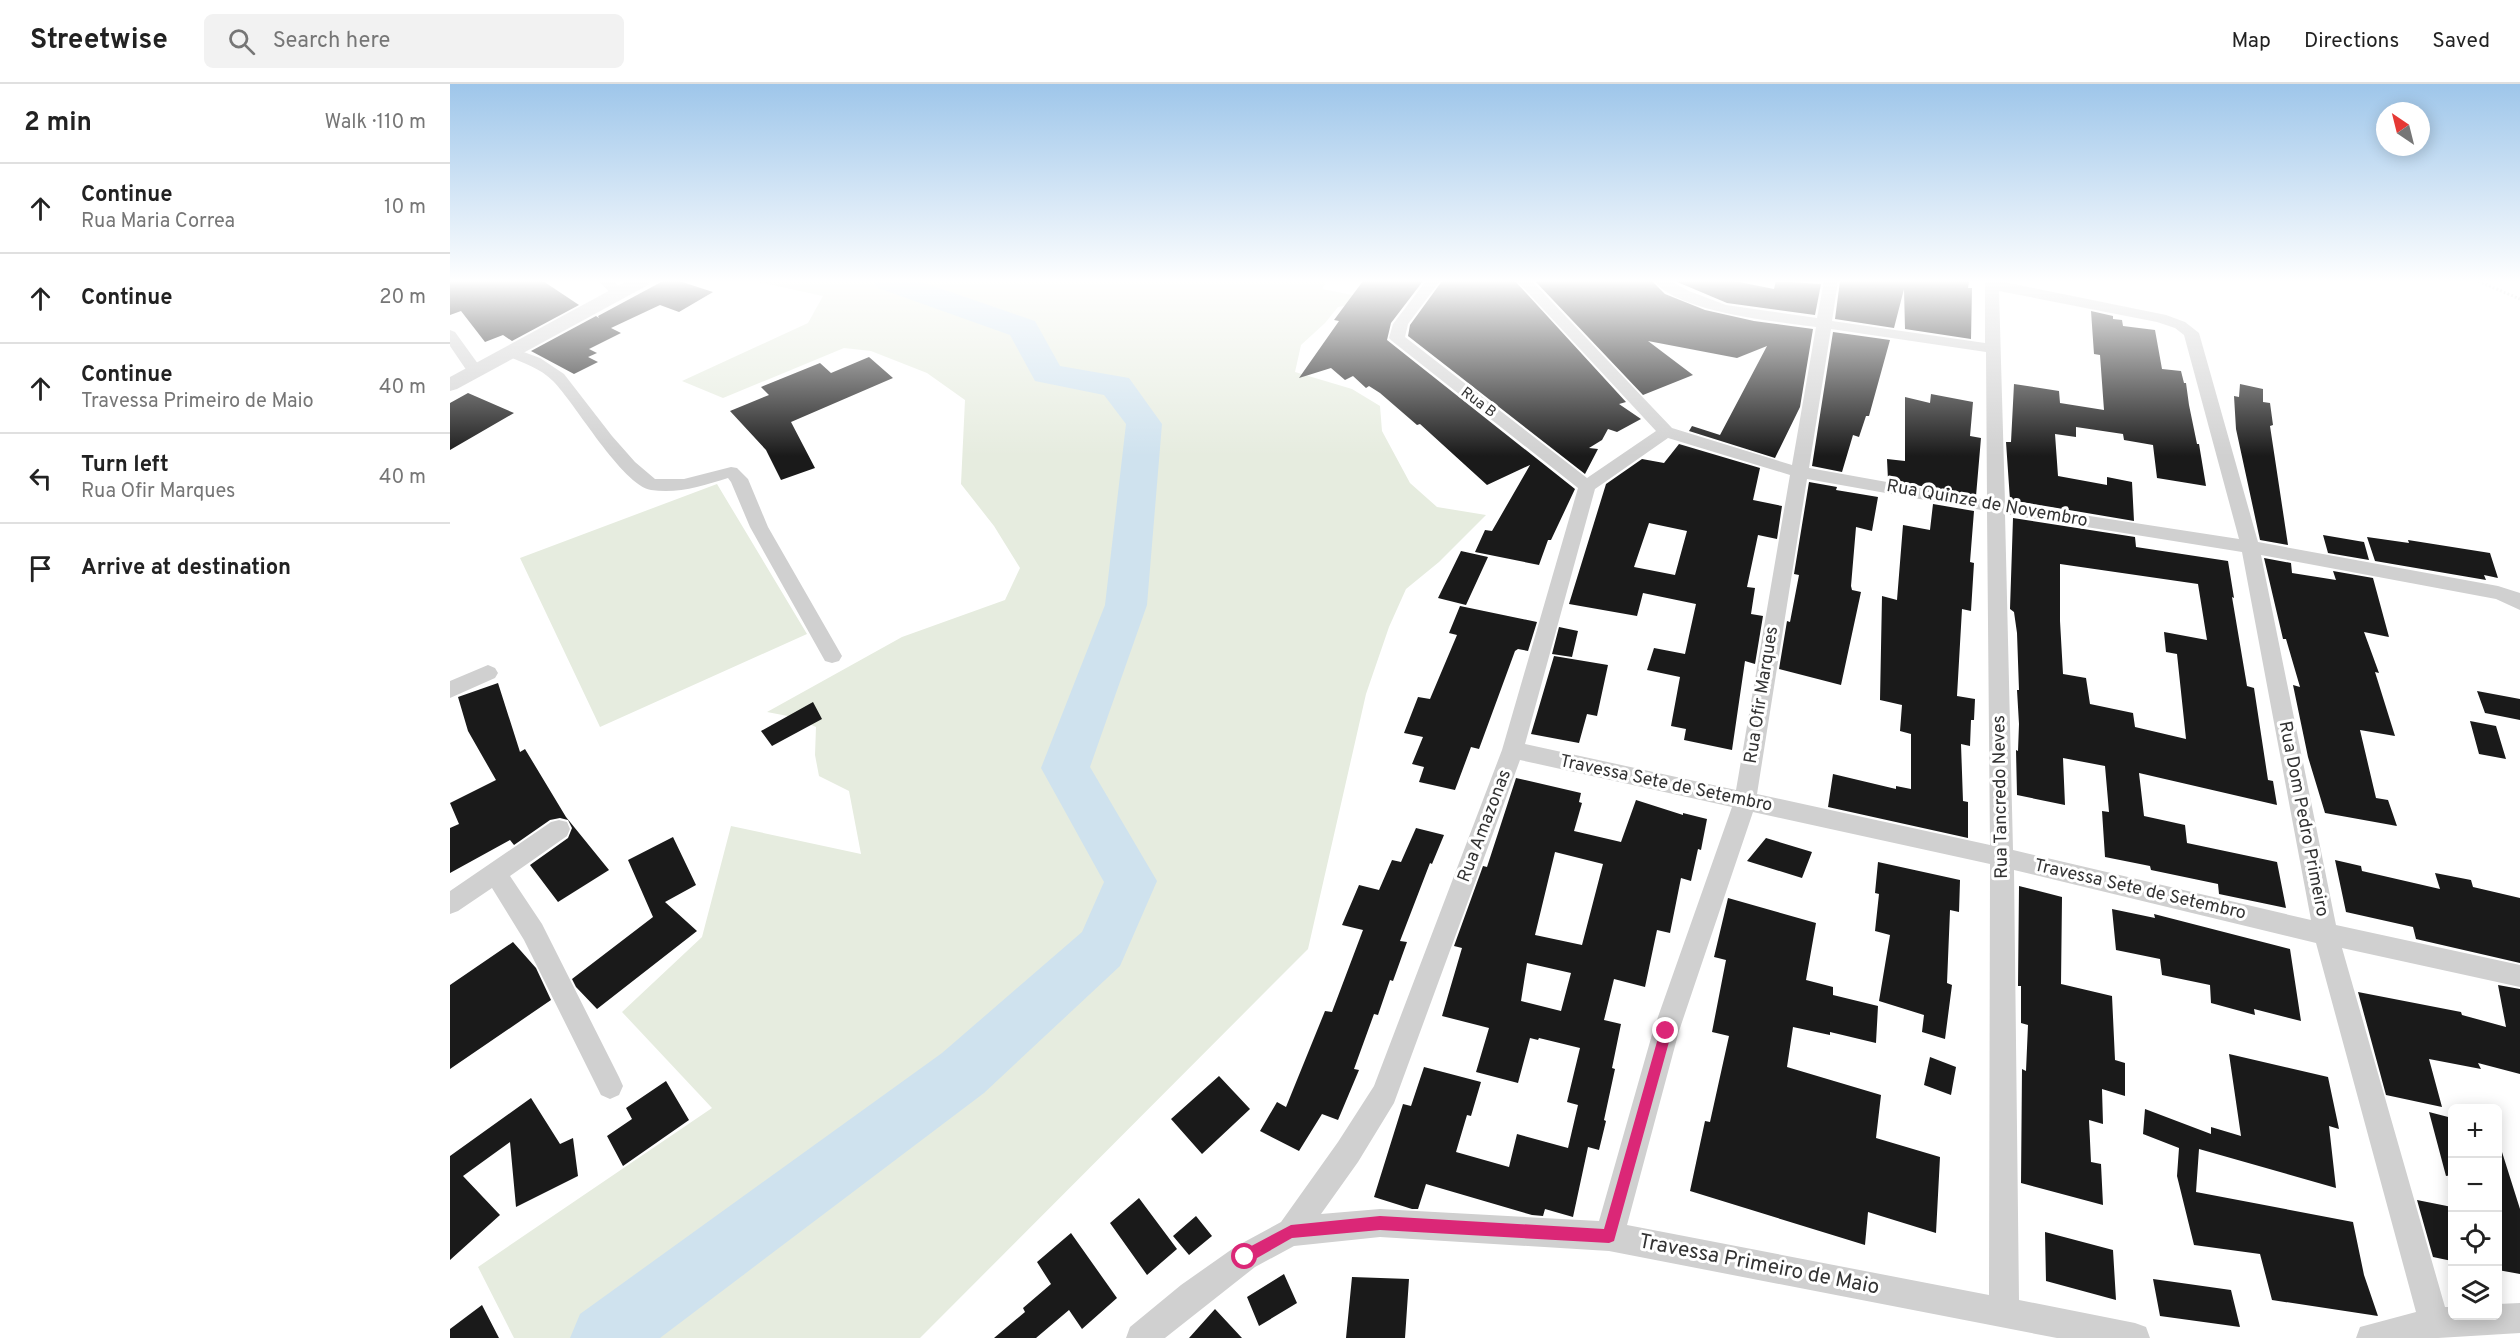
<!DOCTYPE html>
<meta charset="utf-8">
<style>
:root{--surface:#fff;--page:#f2f2f2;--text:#222;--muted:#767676;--line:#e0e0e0}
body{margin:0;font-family:Overpass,sans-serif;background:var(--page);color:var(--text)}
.controls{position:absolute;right:18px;bottom:18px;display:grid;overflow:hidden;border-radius:9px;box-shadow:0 3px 15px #0003}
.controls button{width:54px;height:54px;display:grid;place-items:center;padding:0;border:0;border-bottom:2px solid var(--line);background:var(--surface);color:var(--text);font:30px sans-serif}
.compass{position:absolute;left:1926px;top:18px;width:54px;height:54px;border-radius:50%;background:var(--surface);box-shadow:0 3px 15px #0003;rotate:325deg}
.stop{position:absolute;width:18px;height:18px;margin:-14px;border:4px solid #db2777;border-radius:50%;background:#fff}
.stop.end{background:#db2777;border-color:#fff;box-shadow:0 2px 6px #0008}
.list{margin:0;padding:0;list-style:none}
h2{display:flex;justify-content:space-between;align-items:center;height:78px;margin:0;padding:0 24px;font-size:26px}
h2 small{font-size:20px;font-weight:400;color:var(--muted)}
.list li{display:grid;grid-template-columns:39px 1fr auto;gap:18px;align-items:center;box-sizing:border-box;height:90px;padding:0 24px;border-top:2px solid var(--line)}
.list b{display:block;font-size:22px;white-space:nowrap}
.list p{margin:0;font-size:20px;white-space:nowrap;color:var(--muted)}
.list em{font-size:20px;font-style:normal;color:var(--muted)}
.icon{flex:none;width:33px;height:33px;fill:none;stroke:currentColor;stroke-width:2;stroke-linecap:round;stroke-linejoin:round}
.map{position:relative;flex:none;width:2070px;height:1254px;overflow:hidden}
header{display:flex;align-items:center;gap:36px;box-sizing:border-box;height:84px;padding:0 30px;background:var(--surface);border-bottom:2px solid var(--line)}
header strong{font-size:28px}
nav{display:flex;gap:33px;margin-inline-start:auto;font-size:21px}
.search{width:420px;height:54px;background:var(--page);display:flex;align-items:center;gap:15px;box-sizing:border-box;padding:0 21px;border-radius:9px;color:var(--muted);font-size:22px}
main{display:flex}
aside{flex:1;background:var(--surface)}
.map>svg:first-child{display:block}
.green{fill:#e6ecdf}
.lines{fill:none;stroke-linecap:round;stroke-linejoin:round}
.river{fill:#cfe2ee;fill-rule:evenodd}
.building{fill:#1a1a1a;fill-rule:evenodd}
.path{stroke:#cdcdcd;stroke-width:3;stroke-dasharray:2 2;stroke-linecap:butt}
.minor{fill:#d0d0d0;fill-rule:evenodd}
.tertiary{fill:#d0d0d0;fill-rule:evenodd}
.route{fill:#db2777}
.labels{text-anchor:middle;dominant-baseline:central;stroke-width:6;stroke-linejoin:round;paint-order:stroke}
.far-street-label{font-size:15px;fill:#333;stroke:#fff}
.street-label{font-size:18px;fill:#333;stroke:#fff}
.near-street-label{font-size:21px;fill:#333;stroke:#fff}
</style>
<header>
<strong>Streetwise</strong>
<div class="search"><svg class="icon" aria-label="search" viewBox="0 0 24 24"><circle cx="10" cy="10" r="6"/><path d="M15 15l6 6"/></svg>Search here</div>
<nav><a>Map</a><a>Directions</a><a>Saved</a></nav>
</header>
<main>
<aside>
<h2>2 min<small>Walk · 110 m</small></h2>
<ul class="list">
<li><svg class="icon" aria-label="ahead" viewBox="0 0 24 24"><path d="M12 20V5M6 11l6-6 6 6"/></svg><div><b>Continue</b><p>Rua Maria Correa</p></div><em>10 m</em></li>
<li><svg class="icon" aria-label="ahead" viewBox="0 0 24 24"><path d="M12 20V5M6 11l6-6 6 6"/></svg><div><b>Continue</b></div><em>20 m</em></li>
<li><svg class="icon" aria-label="ahead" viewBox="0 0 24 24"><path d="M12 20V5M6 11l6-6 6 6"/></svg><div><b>Continue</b><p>Travessa Primeiro de Maio</p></div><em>40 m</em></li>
<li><svg class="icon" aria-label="left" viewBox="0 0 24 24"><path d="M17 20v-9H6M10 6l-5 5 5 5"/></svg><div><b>Turn left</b><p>Rua Ofir Marques</p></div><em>40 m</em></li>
<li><svg class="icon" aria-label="arrive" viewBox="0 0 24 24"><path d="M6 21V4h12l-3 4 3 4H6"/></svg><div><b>Arrive at destination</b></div></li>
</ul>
</aside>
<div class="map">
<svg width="2070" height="1254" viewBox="0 0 2070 1254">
<rect width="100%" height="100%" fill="#fff"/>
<!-- green -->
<path class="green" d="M 304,197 L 877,197 L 872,205 L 927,216 L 888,223 L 875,239 L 851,261 L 845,288 L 902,305 L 930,322 L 932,347 L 960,399 L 987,423 L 1036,431 L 989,478 L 956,505 L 939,543 L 916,610 L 858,865 L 470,1254 L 64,1254 L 28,1183 L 262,1024 L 172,928 L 252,853 L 281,742 L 411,770 L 399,707 L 369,692 L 365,671 L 366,643 L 343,633 L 317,628 L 452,553 L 555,516 L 570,484 L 544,442 L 511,400 L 515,316 L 477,289 L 421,267 L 394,264 L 273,314 L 232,297 L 358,239 L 373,212 Z
M 267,400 L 357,550 L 150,643 L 70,474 Z"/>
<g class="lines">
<!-- river -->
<path class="river" d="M 423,197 L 469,197 L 585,237 L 610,282 L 679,294 L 712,340 L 697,521 L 640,683 L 707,797 L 670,882 L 534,1009 L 210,1254 L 120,1254 L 130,1230 L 492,969 L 632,848 L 654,798 L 591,684 L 655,521 L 676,340 L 654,311 L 585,297 L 560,251 L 428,204 Z"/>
</g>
<!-- building -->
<path class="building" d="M 0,197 L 93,197 L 129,221 L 62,257 L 53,251 L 35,258 L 11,227 L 0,231 Z
M 213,197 L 229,197 L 263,208 L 229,228 L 210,221 L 161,244 L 171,249 L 139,265 L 147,269 L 138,273 L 148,278 L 124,290 L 81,267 L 146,232 L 149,234 L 148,232 Z
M 913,197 L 973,197 L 941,239 L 937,256 L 1125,405 L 1101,456 L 1098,456 L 1089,481 L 1025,468 L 1035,446 L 1042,447 L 1080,381 L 1037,401 L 970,340 L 967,341 L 930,309 L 919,302 L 916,304 L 903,292 L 895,296 L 881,284 L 849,294 L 889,237 L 884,236 Z
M 992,197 L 1065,197 L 1176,318 L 1169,320 L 1191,335 L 1167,348 L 1158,345 L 1152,356 L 1139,364 L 1148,365 L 1135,390 L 958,252 L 960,241 Z
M 1085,197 L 1202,197 L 1215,210 L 1255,226 L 1304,237 L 1363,245 L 1350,323 L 1325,374 L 1239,347 L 1242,342 L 1270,351 L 1317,262 L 1287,274 L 1198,257 L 1243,291 L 1193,311 Z
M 1225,197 L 1284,197 L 1324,205 L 1326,197 L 1371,200 L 1365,231 L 1277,219 Z
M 1390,197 L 1519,197 L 1518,204 L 1522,204 L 1521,255 L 1455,245 L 1454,205 L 1444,244 L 1385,235 Z
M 1641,227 L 1663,232 L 1663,235 L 1672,236 L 1673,242 L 1705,246 L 1712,285 L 1731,287 L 1734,299 L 1736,299 L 1739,321 L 1747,360 L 1749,360 L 1756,402 L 1707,394 L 1703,361 L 1674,356 L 1673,350 L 1626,343 L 1626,353 L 1605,350 L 1608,392 L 1657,401 L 1657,393 L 1682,398 L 1684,437 L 1560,416 L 1556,358 L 1561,358 L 1564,300 L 1609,307 L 1610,319 L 1654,326 L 1650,271 L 1644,270 Z
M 1383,248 L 1440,256 L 1419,332 L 1416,332 L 1409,353 L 1403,351 L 1392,388 L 1362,382 Z
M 419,273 L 443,294 L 341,338 L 365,384 L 331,396 L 316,366 L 280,327 L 319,311 L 311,303 L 370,279 L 381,289 Z
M 1790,300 L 1813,305 L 1813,318 L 1820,319 L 1823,341 L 1820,342 L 1838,461 L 1810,456 L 1786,345 L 1784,312 L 1789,313 Z
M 18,309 L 64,329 L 0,366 L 0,319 Z
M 1481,310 L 1523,318 L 1520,352 L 1531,354 L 1526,412 L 1438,396 L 1437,375 L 1455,377 L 1455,313 L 1480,319 Z
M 1229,360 L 1310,384 L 1303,416 L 1332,422 L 1327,455 L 1308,451 L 1297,503 L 1305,504 L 1301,530 L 1313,532 L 1305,580 L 1295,577 L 1282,666 L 1234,656 L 1236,645 L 1221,642 L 1230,593 L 1197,586 L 1204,564 L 1235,570 L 1246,520 L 1193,509 L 1187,532 L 1119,520 L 1156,400 L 1192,375 L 1214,379 ZM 1199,439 L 1237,447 L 1225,491 L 1184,483 Z
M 1359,398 L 1387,403 L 1386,406 L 1428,413 L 1422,447 L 1406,443 L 1401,502 L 1402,506 L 1411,508 L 1391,601 L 1329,585 L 1337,537 L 1340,538 L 1349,491 L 1344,490 Z
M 1483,420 L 1524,427 L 1520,478 L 1524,479 L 1521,527 L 1512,525 L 1507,612 L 1525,615 L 1524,636 L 1521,636 L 1520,662 L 1511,660 L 1513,717 L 1518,718 L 1518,754 L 1378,723 L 1383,690 L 1446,705 L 1446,702 L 1461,705 L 1461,650 L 1450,647 L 1452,621 L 1430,616 L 1432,512 L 1447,516 L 1453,441 L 1480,446 Z
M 1563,434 L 1685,453 L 1686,463 L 1778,477 L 1784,514 L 1782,513 L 1797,602 L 1804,604 L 1818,696 L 1823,697 L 1827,721 L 1689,689 L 1694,732 L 1735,741 L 1737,759 L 1827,778 L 1836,824 L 1769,810 L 1768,800 L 1701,786 L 1700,782 L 1655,773 L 1652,727 L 1659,728 L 1655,682 L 1613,674 L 1615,721 L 1567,711 L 1566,666 L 1568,667 L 1569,640 L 1567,606 L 1569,606 L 1567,549 L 1564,528 L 1560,525 ZM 1610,480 L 1748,500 L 1757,556 L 1714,548 L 1716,568 L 1727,570 L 1736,655 L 1685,643 L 1683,629 L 1640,620 L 1636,594 L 1613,590 L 1610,537 Z
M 1873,451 L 1914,458 L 1919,476 L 1878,469 Z
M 1917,453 L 1959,459 L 1958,456 L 2040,469 L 2048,494 L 2034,491 L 2036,496 L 1925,477 Z
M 1011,467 L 1038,473 L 1016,521 L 988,514 Z
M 1814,474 L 1841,479 L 1842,489 L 1886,496 L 1883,487 L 1923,494 L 1939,553 L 1914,548 L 1929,589 L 1925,588 L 1945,652 L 1910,646 L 1926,714 L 1938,716 L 1947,742 L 1875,729 L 1858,673 L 1843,601 L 1850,603 L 1836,555 L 1833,555 Z
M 1010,522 L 1087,538 L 1078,567 L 1068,565 L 1065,567 L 1029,665 L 1021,663 L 1005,706 L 969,698 L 974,683 L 962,680 L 973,653 L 954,649 L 968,613 L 980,615 L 1007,551 L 999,549 Z
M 1109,543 L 1128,547 L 1122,573 L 1102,570 Z
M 1104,572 L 1158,581 L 1147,632 L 1137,630 L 1129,659 L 1081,650 Z
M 48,599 L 70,668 L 75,665 L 116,733 L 159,786 L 108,818 L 80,781 L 118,754 L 122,744 L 118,736 L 110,734 L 100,736 L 64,761 L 60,756 L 0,789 L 0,744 L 9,740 L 0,719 L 46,696 L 18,647 L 8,613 Z
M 2027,607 L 2070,615 L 2070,636 L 2035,629 Z
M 363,618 L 372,635 L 322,662 L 311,647 Z
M 2020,637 L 2046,642 L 2056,675 L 2029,670 Z
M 1066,694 L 1131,709 L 1129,718 L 1132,719 L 1124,747 L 1171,758 L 1186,716 L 1233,731 L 1233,729 L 1257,735 L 1251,766 L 1248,765 L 1241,797 L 1231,794 L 1220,849 L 1207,846 L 1195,903 L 1164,895 L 1154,936 L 1171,940 L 1162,984 L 1165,985 L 1154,1036 L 1156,1037 L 1149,1066 L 1138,1063 L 1123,1133 L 1095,1125 L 1093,1132 L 1082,1131 L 976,1100 L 968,1125 L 962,1125 L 924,1113 L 953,1020 L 961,1022 L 974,983 L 1031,998 L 1021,1032 L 1017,1031 L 1006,1068 L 1059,1083 L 1067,1050 L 1118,1064 L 1128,1021 L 1117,1018 L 1130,964 L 1089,954 L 1088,956 L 1080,954 L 1068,999 L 1026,988 L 1039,944 L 992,932 L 1012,864 L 1004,862 L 1033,782 L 1037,783 ZM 1105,768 L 1153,780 L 1132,861 L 1085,851 ZM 1077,879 L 1121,889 L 1111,927 L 1071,917 Z
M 966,744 L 994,751 L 982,780 L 980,779 L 950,857 L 957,858 L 943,897 L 940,896 L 928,931 L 924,930 L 904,985 L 909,986 L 888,1036 L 872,1030 L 849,1067 L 810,1047 L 827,1018 L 836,1023 L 875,927 L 882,928 L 913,846 L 892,841 L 909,801 L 929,806 L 942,776 L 951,778 Z
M 223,753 L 246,801 L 215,818 L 247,847 L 147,925 L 126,903 L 122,895 L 203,833 L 178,776 Z
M 1316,754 L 1362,768 L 1352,794 L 1297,777 Z
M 1885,776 L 1911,782 L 1912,787 L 1990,805 L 1985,789 L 2021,796 L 2023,803 L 2070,814 L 2070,879 L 1966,855 L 1963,843 L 1896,828 Z
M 1428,778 L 1510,796 L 1509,828 L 1500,826 L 1497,899 L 1502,901 L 1495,955 L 1472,948 L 1474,931 L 1429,917 L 1440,851 L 1425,847 L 1429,810 L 1425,809 Z
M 1569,802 L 1612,813 L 1611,900 L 1662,912 L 1665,976 L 1675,979 L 1675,1012 L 1652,1005 L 1653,1040 L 1639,1036 L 1641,1078 L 1651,1080 L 1653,1121 L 1571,1099 L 1572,985 L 1576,987 L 1578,941 L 1571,939 L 1571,902 L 1568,902 Z
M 1278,814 L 1366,839 L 1356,896 L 1383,903 L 1383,911 L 1428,922 L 1426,959 L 1380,948 L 1380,951 L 1343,943 L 1337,983 L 1431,1011 L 1426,1054 L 1490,1073 L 1486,1149 L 1418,1128 L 1415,1161 L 1240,1107 L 1255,1037 L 1260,1038 L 1279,952 L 1262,948 L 1276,876 L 1264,873 Z
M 1662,825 L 1705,834 L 1704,830 L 1840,865 L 1851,937 L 1804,925 L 1805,931 L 1761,919 L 1760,901 L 1712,891 L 1710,875 L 1666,866 Z
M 63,858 L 86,884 L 101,916 L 0,985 L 0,901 Z
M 2048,901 L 2070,905 L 2070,990 L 2028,979 L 2031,985 L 1979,975 L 1992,1023 L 1936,1011 L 1908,908 L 2011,928 L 2012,931 L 2056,943 Z
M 1779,970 L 1878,993 L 1889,1045 L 1879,1042 L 1886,1104 L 1749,1065 L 1746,1108 L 1903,1138 L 1914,1191 L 1928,1232 L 1822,1216 L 1810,1170 L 1744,1161 L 1727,1092 L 1729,1064 L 1693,1050 L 1695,1025 L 1761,1050 L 1761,1043 L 1791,1052 Z
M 1480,973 L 1506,983 L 1501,1011 L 1474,1001 Z
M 769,992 L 800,1025 L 752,1070 L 721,1035 Z
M 216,997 L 239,1036 L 173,1082 L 157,1052 L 182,1035 L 176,1024 Z
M 81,1014 L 110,1060 L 123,1054 L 128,1092 L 66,1123 L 60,1058 L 13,1092 L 50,1131 L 0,1176 L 0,1072 Z
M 1979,1028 L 2002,1034 L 2002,1091 L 1996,1092 Z
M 2052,1068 L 2070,1125 L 2070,1190 L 2048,1186 L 2048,1069 Z
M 689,1114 L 727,1165 L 697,1191 L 660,1139 Z
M 1967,1116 L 2002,1123 L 2002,1177 L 1983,1173 Z
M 746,1132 L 762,1152 L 739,1171 L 723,1152 Z
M 1595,1148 L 1663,1166 L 1666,1216 L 1596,1197 Z
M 621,1149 L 667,1214 L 632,1245 L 619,1226 L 586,1254 L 544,1254 L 575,1228 L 573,1224 L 601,1200 L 587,1178 Z
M 834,1190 L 847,1219 L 809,1242 L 797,1213 Z
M 902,1193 L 959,1195 L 955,1254 L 896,1254 Z
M 1703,1195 L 1781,1206 L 1790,1243 L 1710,1232 Z
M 32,1221 L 49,1254 L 0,1254 L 0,1245 Z
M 765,1225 L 792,1254 L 739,1254 Z"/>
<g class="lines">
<!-- path -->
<path class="path" d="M 2028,197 L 2070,215"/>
<!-- minor -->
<path class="minor" d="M 148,197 L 164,197 L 176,209 L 169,213 L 164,212 Z
M 976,197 L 990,197 L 958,240 L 955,253 L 1137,394 L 1206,347 L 1067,197 L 1082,197 L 1222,344 L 1342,381 L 1366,243 C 1328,238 1227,228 1204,197 L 1221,197 L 1239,207 L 1276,221 L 1367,234 L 1374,197 L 1388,197 L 1382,237 L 1535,259 L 1535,197 L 1549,197 L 1716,231 L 1735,238 L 1749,249 L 1808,458 L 2048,502 L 2070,509 L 2070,526 L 2046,515 L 1811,471 L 1886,841 L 2070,881 L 2070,903 L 1892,864 L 1995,1223 L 2002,1223 L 2002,1232 L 2048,1232 L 2048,1220 L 2070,1219 L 2070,1249 L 1988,1254 L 1906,1254 L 1910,1243 L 1966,1228 L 1866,859 L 1564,786 L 1569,1216 L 1685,1239 L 1696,1243 L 1700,1254 L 1607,1254 L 1159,1167 L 930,1153 L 844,1162 L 805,1183 L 715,1254 L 676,1254 L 680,1243 L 731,1201 L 785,1163 L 831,1138 L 888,1058 L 924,1002 L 1052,666 L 1128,404 L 942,257 L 939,254 L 943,240 ZM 1549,207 L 1707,238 L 1725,244 L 1734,251 L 1789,455 L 1555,419 ZM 1381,245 L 1536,268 L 1537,416 L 1359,384 ZM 1218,354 L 1340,391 L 1286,706 L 1075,660 L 1145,405 ZM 1357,395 L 1537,427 L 1540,761 L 1307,710 ZM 1555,430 L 1792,468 L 1861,836 L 1563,766 ZM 1070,676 L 1282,723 L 1203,947 L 1149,1137 L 930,1125 L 871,1130 L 908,1078 L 944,1019 ZM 1303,728 L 1540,780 L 1539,1211 L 1177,1141 L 1229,947 Z
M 0,246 L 5,248 L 31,284 L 33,287 L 31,290 L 19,290 L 0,262 Z
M 60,263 L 90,274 L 114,290 L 162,352 L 185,378 L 205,395 L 234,395 L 281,383 L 287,384 L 298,395 L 318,443 L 392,572 L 389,577 L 382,579 L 375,577 L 300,443 L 281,398 L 278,394 C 252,402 228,410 201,406 C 172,401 125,319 103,297 C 90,284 71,278 55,271 L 52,268 Z
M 38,581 L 45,584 L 48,589 L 45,594 L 0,614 L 0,597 Z
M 109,736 L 117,738 L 120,745 L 117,752 L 60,792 L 92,840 L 169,993 L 173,1002 L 169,1011 L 160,1015 L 151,1011 L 74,856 L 42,804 L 8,827 L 0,830 L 0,807 L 101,738 Z"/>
<!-- tertiary -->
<path class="tertiary" d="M 177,197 L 200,197 L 198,201 L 7,305 L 0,307 L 0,293 Z"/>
</g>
<!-- sky -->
<linearGradient id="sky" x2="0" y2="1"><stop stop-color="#9ec6ea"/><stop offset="0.53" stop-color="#fff"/><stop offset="1" stop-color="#fff" stop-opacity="0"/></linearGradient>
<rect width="2070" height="372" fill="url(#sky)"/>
<!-- route -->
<path class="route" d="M 1216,941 L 1222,947 L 1164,1157 L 1159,1159 L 930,1146 L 842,1154 L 800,1178 L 795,1180 L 790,1178 L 788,1173 L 790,1168 L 841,1141 L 930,1132 L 1154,1145 L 1210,947 Z"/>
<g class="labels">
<!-- far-street labels -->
<g class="far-street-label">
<text transform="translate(1028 319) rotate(37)">Rua B</text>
</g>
<!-- street labels -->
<g class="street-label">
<text transform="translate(1537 420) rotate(10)">Rua Quinze de Novembro</text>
<text transform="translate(1312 611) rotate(-81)">Rua Ofir Marques</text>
<text transform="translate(1216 700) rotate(12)">Travessa Sete de Setembro</text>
<text transform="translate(1551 713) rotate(-91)">Rua Tancredo Neves</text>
<text transform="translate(1853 735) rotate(79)">Rua Dom Pedro Primeiro</text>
<text transform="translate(1035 742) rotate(-69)">Rua Amazonas</text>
<text transform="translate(1690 806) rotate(13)">Travessa Sete de Setembro</text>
</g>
<!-- near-street labels -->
<g class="near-street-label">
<text transform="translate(1309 1181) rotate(11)">Travessa Primeiro de Maio</text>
</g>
</g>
</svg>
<div class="controls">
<button>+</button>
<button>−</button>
<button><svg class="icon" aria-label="locate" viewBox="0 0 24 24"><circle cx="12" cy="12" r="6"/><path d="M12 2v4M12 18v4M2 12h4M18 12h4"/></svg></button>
<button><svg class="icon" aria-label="layers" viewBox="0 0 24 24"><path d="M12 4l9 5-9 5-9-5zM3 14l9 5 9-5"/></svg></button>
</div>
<svg class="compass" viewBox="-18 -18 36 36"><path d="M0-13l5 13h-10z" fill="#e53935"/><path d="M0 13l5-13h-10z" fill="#767676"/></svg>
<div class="stop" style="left:795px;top:1173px"></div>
<div class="stop end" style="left:1216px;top:947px"></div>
</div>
</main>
